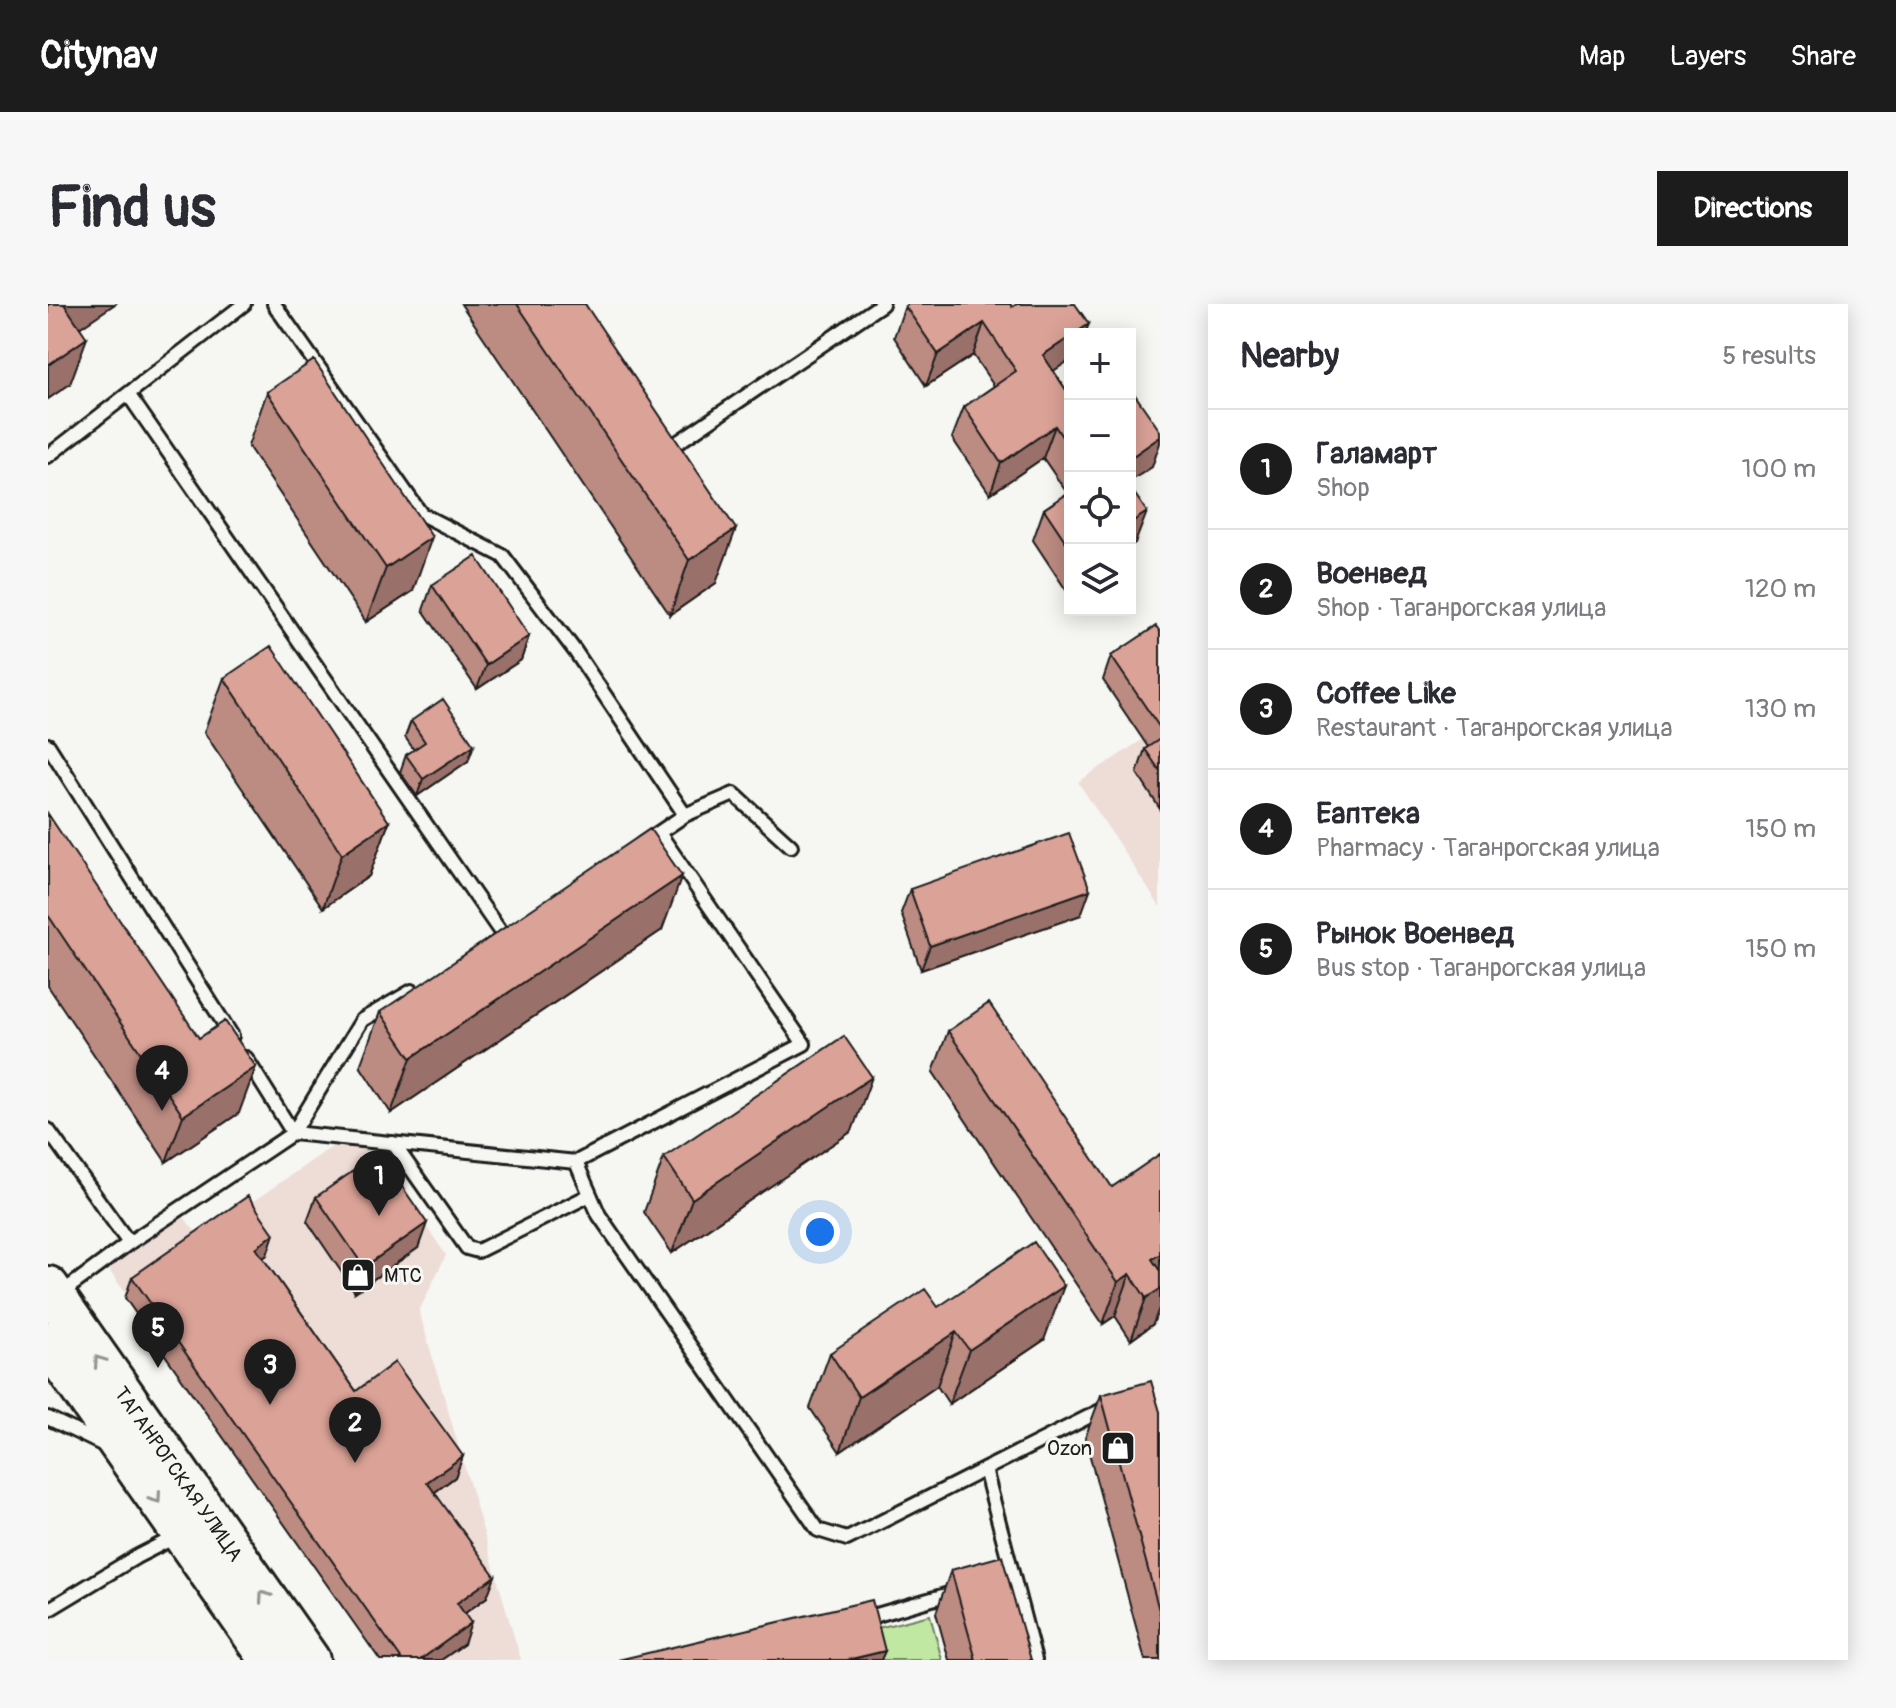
<!DOCTYPE html>
<meta charset="utf-8">
<style>
:root{--surface:#fff;--page:#f7f7f7;--text:#2b2b33;--muted:#7c7c81;--line:#e1e1e2;--accent:#1c1c1c}
body{margin:0;font-family:Pangolin,sans-serif;background:var(--page);color:var(--text)}
.controls{position:absolute;right:24px;top:24px;display:grid;overflow:hidden;border-radius:0px;box-shadow:0 4px 20px #0003}
.controls button{width:72px;height:72px;display:grid;place-items:center;padding:0;border:0;border-bottom:2px solid var(--line);background:var(--surface);color:var(--text);font:40px sans-serif}
.you{position:absolute;left:772px;top:928px;width:28px;height:28px;margin:-20px;border:6px solid #fff;border-radius:50%;background:#1a73e8;box-shadow:0 0 0 12px #1a73e833}
.badge{display:grid;place-items:center;width:52px;height:52px;border-radius:50%;background:var(--accent);color:#fff;font-size:26px;font-weight:700}
.pin{position:absolute;translate:-50% -66px;filter:drop-shadow(0 2px 4px #0008)}
.pin::after{content:'';position:absolute;top:42px;width:28px;height:24px;background:inherit;clip-path:polygon(0 0,100% 0,50% 100%)}
.list{margin:0;padding:0;list-style:none}
h2{display:flex;justify-content:space-between;align-items:center;height:104px;margin:0;padding:0 32px;font-size:34px}
h2 small{font-size:26px;font-weight:400;color:var(--muted)}
.list li{display:grid;grid-template-columns:52px 1fr auto;gap:24px;align-items:center;box-sizing:border-box;height:120px;padding:0 32px;border-top:2px solid var(--line)}
.list b{display:block;font-size:30px;white-space:nowrap}
.list p{margin:0;font-size:26px;white-space:nowrap;color:var(--muted)}
.list em{font-size:26px;font-style:normal;color:var(--muted)}
.icon{flex:none;width:44px;height:44px;fill:none;stroke:currentColor;stroke-width:2;stroke-linecap:round;stroke-linejoin:round}
.map{position:relative;flex:none;width:1112px;height:1356px;overflow:hidden;border-radius:0px}
header{display:flex;align-items:center;gap:48px;box-sizing:border-box;height:112px;padding:0 40px;background:var(--accent);color:#fff}
header strong{font-size:38px}
nav{display:flex;gap:44px;margin-inline-start:auto;font-size:28px}
.intro{display:flex;align-items:center;justify-content:space-between;box-sizing:border-box;height:192px;padding:0 48px}
h1{margin:0;font-size:56px}
.button{padding:20px 36px;border-radius:0px;background:var(--accent);color:#fff;font-size:28px;font-weight:700}
main{display:flex;gap:48px;padding:0 48px}
aside{flex:1;background:var(--surface);border-radius:0px;box-shadow:0 4px 20px #0003}
.map>svg:first-child{display:block}
.built{fill:#eeddd7}
.green{fill:#c0e8a3;stroke:#6e8260;stroke-width:2}
.lines{fill:none;stroke-linecap:round;stroke-linejoin:round}
.lane-casing{stroke:#1c1c1c;stroke-width:18}
.primary-casing{stroke:#1c1c1c;stroke-width:46}
.lane{stroke:#f6f6f2;stroke-width:12}
.primary{stroke:#f6f6f2;stroke-width:40}
.wall{fill:#bc8b82;stroke:#1c1c1c;stroke-width:2}
.shaded-wall{fill:#99716a;stroke:#1c1c1c;stroke-width:2}
.building{fill:#dba297;stroke:#1c1c1c;stroke-width:2}
.oneway{stroke:#949492}
.labels{text-anchor:middle;dominant-baseline:central;stroke-width:6;stroke-linejoin:round;paint-order:stroke}
.poi-label{font-size:20px;fill:#1c1c1c;stroke:#f6f6f2;text-anchor:start}
.street-label{font-size:20px;fill:#1c1c1c;stroke:#f6f6f2}
</style>
<header>
<strong>Citynav</strong>
<nav><a>Map</a><a>Layers</a><a>Share</a></nav>
</header>
<div class="intro"><h1>Find us</h1><a class="button">Directions</a></div>
<main>
<div class="map">
<svg width="1112" height="1356" viewBox="0 0 1112 1356">
<rect width="100%" height="100%" fill="#f6f6f2"/>
<filter id="ink" filterUnits="userSpaceOnUse"><feTurbulence type="fractalNoise" baseFrequency=".0125" numOctaves="2"/><feDisplacementMap in="SourceGraphic" scale="16" xChannelSelector="R" yChannelSelector="G"/><feConvolveMatrix kernelMatrix="1 2 1 2 8 2 1 2 1" color-interpolation-filters="sRGB"/></filter>
<g filter="url(#ink)">
<!-- built -->
<path class="built" d="M 1112,424 L 1112,603 L 1030,478 Z
M 311,824 L 398,951 L 371,1007 L 473,1356 L 341,1356 L 50,951 L 126,900 L 152,934 Z"/>
<!-- green -->
<path class="green" d="M 882,1311 L 894,1356 L 830,1356 L 822,1326 Z"/>
<g class="lines">
<!-- lane casing -->
<g class="lane-casing">
<path id="lane" d="M 226,0 L 373,210 L 455,252 L 527,347 L 637,511 L 594,540
M 80,90 L 456,633 L 449,638
M 620,139 L 623,143 L 834,0
M 0,152 L 196,0
M 0,441 L 184,732
M 637,511 L 686,490 L 743,542
M 198,754 L 245,829 L 314,716 L 364,687
M 0,826 L 81,939
M 345,839 L 419,944 L 430,947 L 542,891
M 528,858 L 756,740 L 611,529
M 12,990 L 81,939 L 245,829 L 528,858 L 551,911 L 770,1226 L 799,1235 L 1058,1104
M 0,1114 L 58,1142
M 937,1165 L 987,1356
M 0,1306 L 88,1253 L 131,1231
M 815,1315 L 908,1288"/>
</g>
<!-- primary casing -->
<g class="primary-casing">
<g id="primary">
<path id="s1" d="M 0,983 L 261,1356"/>
<path d="M 0,1038 L 223,1356"/>
</g>
</g>
<!-- lane -->
<use href="#lane" class="lane"/>
<!-- primary -->
<use href="#primary" class="primary"/>
</g>
<!-- wall -->
<path class="wall" d="M 413,0 L 537,0 L 668,279 L 622,311 Z
M 962,0 L 1022,92 L 1022,283 L 1018,286 L 985,236 L 996,205 L 1019,189 L 995,154 L 942,190 L 904,134 L 916,103 L 946,82 L 925,51 L 878,82 L 846,33 L 857,2 Z
M 219,88 L 365,287 L 318,318 L 200,142 Z
M 384,281 L 481,332 L 473,356 L 429,385 L 375,306 Z
M 1112,328 L 1112,505 L 1089,469 L 1097,445 L 1100,443 L 1055,376 L 1063,352 Z
M 176,374 L 341,518 L 321,572 L 275,604 L 156,428 Z
M 363,417 L 420,457 L 369,492 L 352,468 L 358,451 L 366,446 L 357,433 Z
M 0,510 L 191,809 L 118,858 L 0,682 Z
M 862,585 L 1033,611 L 873,666 L 853,609 Z
M 614,626 L 343,809 L 312,762 L 332,708 Z
M 900,727 L 1064,883 L 1105,1020 L 1083,1036 L 1067,1012 L 1055,1020 L 885,768 Z
M 804,827 L 624,949 L 596,908 L 616,853 Z
M 268,893 L 370,944 L 307,988 L 259,917 Z
M 219,951 L 215,954 L 308,1087 L 415,1152 L 407,1173 L 387,1188 L 439,1293 L 417,1309 L 416,1340 L 393,1356 L 332,1356 L 77,994 L 84,973 Z
M 890,1003 L 996,1036 L 901,1100 L 889,1082 L 792,1148 L 762,1104 L 782,1049 Z
M 1053,1091 L 1112,1108 L 1112,1356 L 1097,1356 L 1037,1134 Z
M 903,1266 L 983,1356 L 901,1356 L 888,1309 Z"/>
<!-- shaded-wall -->
<path class="shaded-wall" d="M 16,0 L 67,0 L 0,45 Z
M 936,19 L 925,51 L 878,82 L 890,50 Z
M 1041,20 L 1037,30 L 1026,30 Z
M 1022,33 L 1022,56 L 983,82 L 995,51 Z
M 39,34 L 22,80 L 0,95 L 0,61 Z
M 1007,122 L 995,154 L 942,190 L 953,159 Z
M 1112,133 L 1112,139 L 1104,163 L 1082,177 L 1082,154 Z
M 1099,208 L 1087,239 L 1082,242 L 1082,219 Z
M 688,225 L 668,279 L 622,311 L 641,256 Z
M 384,233 L 365,287 L 318,318 L 338,264 Z
M 481,332 L 473,356 L 429,385 L 438,361 Z
M 426,441 L 420,457 L 369,492 L 375,475 Z
M 341,518 L 321,572 L 275,604 L 294,550 Z
M 634,572 L 614,626 L 343,809 L 363,754 Z
M 1042,586 L 1033,611 L 873,666 L 882,642 Z
M 208,763 L 191,809 L 118,858 L 135,812 Z
M 824,773 L 804,827 L 624,949 L 644,895 Z
M 379,919 L 370,944 L 307,988 L 316,963 Z
M 226,930 L 219,951 L 200,964 L 208,944 Z
M 1112,950 L 1112,981 L 1104,955 Z
M 1082,970 L 1067,1012 L 1055,1020 L 1070,978 Z
M 1016,982 L 996,1036 L 901,1100 L 921,1046 Z
M 1112,985 L 1112,1002 L 1105,1020 L 1083,1036 L 1098,994 Z
M 908,1028 L 889,1082 L 792,1148 L 811,1093 Z
M 415,1152 L 407,1173 L 372,1199 L 379,1178 Z
M 447,1272 L 439,1293 L 402,1320 L 409,1299 Z
M 423,1319 L 416,1340 L 393,1356 L 372,1356 Z
M 837,1347 L 833,1356 L 799,1356 Z"/>
<!-- building -->
<path class="building" d="M 0,0 L 16,0 L 39,34 L 0,61 Z
M 469,0 L 537,0 L 688,225 L 641,256 Z
M 860,0 L 962,0 L 964,3 L 969,0 L 1027,0 L 1041,20 L 1026,30 L 1022,30 L 1022,33 L 995,51 L 1022,92 L 1022,145 L 1007,122 L 953,159 L 916,103 L 968,67 L 936,19 L 890,50 L 857,2 Z
M 266,56 L 384,233 L 338,264 L 219,88 Z
M 1083,85 L 1112,127 L 1112,133 L 1082,154 L 1082,86 Z
M 1082,183 L 1099,208 L 1082,219 Z
M 1022,188 L 1022,244 L 996,205 Z
M 428,252 L 481,332 L 438,361 L 384,281 Z
M 1108,322 L 1112,328 L 1112,424 L 1063,352 Z
M 223,342 L 341,518 L 294,550 L 176,374 Z
M 395,395 L 426,441 L 375,475 L 358,451 L 377,438 L 363,417 Z
M 1112,435 L 1112,467 L 1097,445 Z
M 0,510 L 151,734 L 177,717 L 208,763 L 135,812 L 0,611 Z
M 602,525 L 634,572 L 363,754 L 332,708 Z
M 1021,529 L 1042,586 L 882,642 L 862,585 Z
M 941,699 L 1064,883 L 1112,850 L 1112,950 L 1104,955 L 1112,967 L 1112,985 L 1098,994 L 1082,970 L 1070,978 L 900,727 Z
M 796,732 L 824,773 L 644,895 L 616,853 Z
M 331,849 L 379,919 L 316,963 L 268,893 Z
M 200,892 L 226,930 L 208,944 L 308,1087 L 347,1058 L 415,1152 L 379,1178 L 447,1272 L 409,1299 L 423,1319 L 372,1356 L 354,1356 L 84,973 Z
M 986,938 L 1016,982 L 921,1046 L 908,1028 L 811,1093 L 782,1049 L 877,985 L 890,1003 Z
M 1103,1077 L 1112,1108 L 1112,1310 L 1053,1091 Z
M 954,1252 L 983,1356 L 928,1356 L 903,1266 Z
M 824,1296 L 837,1347 L 799,1356 L 570,1356 Z"/>
<!-- one-way arrows -->
<defs><path id="oneway-chevron" d="M-2-3.5L2.5 0L-2 3.5" fill="none" stroke-width="1.6" stroke-linecap="round" stroke-linejoin="round" transform="scale(2)"/></defs>
<g class="oneway">
<use href="#oneway-chevron" transform="translate(51 1057) rotate(-125)"/>
<use href="#oneway-chevron" transform="translate(108 1194) rotate(55)"/>
<use href="#oneway-chevron" transform="translate(216 1292) rotate(-125)"/>
</g>
</g>
<!-- icons -->
<defs>
<g id="shop-square" transform="scale(1.8)"><rect x="-9" y="-9" width="18" height="18" rx="4" fill="#1c1c1c" stroke="#f6f6f2"/><path d="M-5-2.5h2.3a2.7 3.5 0 0 1 5.4 0H5L5.5 6h-11ZM-1.5-2.5h3a1.5 2.3 0 0 0-3 0Z" fill="#fff"/></g>
</defs>
<g fill-rule="evenodd">
<use href="#shop-square" x="310" y="971"/>
<use href="#shop-square" x="1070" y="1144"/>
</g>
<g class="labels">
<!-- poi labels -->
<g class="poi-label">
<text x="336" y="971">МТС</text>
<text x="1044" y="1144" text-anchor="end">Ozon</text>
</g>
<!-- street labels -->
<g class="street-label">
<text stroke="none"><textPath href="#s1" startOffset="228">ТАГАНРОГСКАЯ УЛИЦА</textPath></text>
</g>
</g>
</svg>
<div class="controls">
<button>+</button>
<button>−</button>
<button><svg class="icon" aria-label="locate" viewBox="0 0 24 24"><circle cx="12" cy="12" r="6"/><path d="M12 2v4M12 18v4M2 12h4M18 12h4"/></svg></button>
<button><svg class="icon" aria-label="layers" viewBox="0 0 24 24"><path d="M12 4l9 5-9 5-9-5zM3 14l9 5 9-5"/></svg></button>
</div>
<div class="you"></div>
<div class="pin badge" style="left:331px;top:912px">1</div>
<div class="pin badge" style="left:307px;top:1159px">2</div>
<div class="pin badge" style="left:222px;top:1101px">3</div>
<div class="pin badge" style="left:114px;top:807px">4</div>
<div class="pin badge" style="left:110px;top:1064px">5</div>
</div>
<aside>
<h2>Nearby<small>5 results</small></h2>
<ul class="list">
<li><span class="badge">1</span><div><b>Галамарт</b><p>Shop</p></div><em>100 m</em></li>
<li><span class="badge">2</span><div><b>Военвед</b><p>Shop · Таганрогская улица</p></div><em>120 m</em></li>
<li><span class="badge">3</span><div><b>Coffee Like</b><p>Restaurant · Таганрогская улица</p></div><em>130 m</em></li>
<li><span class="badge">4</span><div><b>Еаптека</b><p>Pharmacy · Таганрогская улица</p></div><em>150 m</em></li>
<li><span class="badge">5</span><div><b>Рынок Военвед</b><p>Bus stop · Таганрогская улица</p></div><em>150 m</em></li>
</ul>
</aside>
</main>
